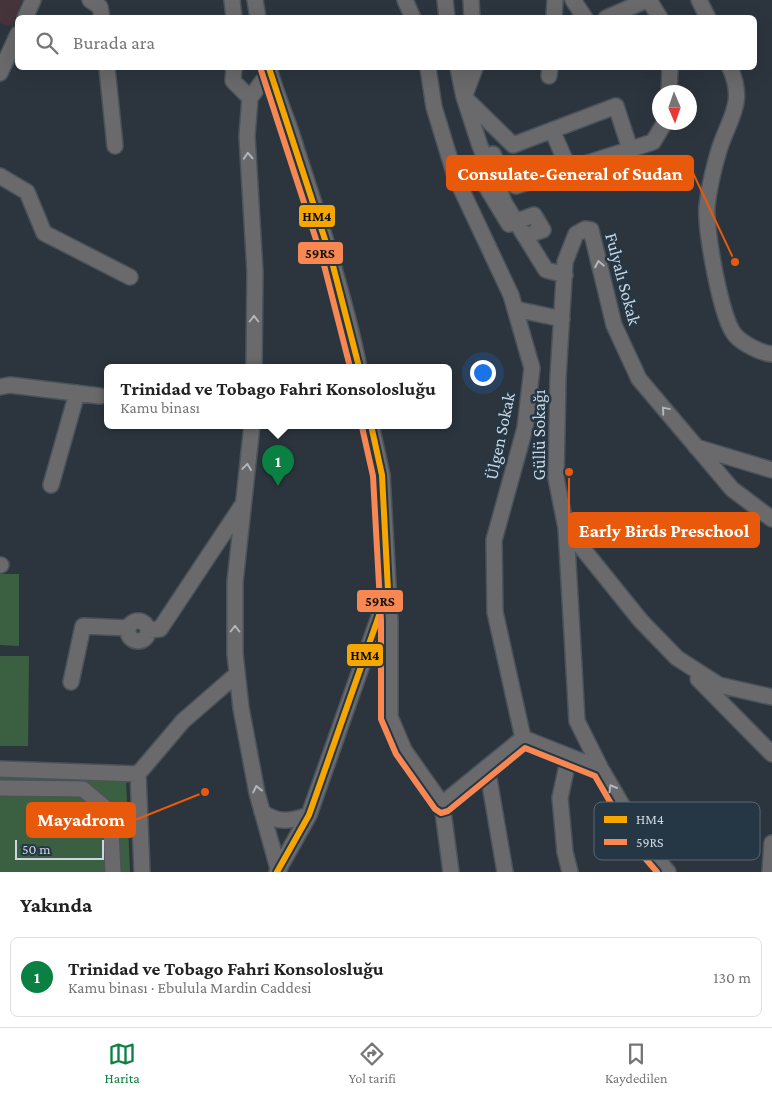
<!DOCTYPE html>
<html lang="tr">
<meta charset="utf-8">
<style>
:root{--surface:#fff;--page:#f6f6f6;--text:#222;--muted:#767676;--line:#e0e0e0;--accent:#0b8043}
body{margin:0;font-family:"Crimson Pro",serif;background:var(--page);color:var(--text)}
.compass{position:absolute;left:652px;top:85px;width:45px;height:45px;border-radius:50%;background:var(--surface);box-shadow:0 5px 20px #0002;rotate:178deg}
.scale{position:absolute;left:15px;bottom:12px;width:89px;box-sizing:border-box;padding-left:5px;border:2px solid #ccd6e0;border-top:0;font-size:14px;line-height:18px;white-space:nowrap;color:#ccd6e0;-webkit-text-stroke:4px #253645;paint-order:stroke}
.you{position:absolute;left:482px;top:372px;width:18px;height:18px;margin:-12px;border:4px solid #fff;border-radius:50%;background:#1a73e8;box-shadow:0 0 0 8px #1a73e833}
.badge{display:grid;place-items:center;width:32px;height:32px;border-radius:50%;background:var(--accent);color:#fff;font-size:16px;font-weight:700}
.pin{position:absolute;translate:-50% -41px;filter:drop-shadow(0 1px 2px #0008)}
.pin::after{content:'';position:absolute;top:26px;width:18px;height:15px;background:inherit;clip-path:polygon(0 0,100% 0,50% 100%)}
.popup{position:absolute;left:104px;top:364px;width:348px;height:65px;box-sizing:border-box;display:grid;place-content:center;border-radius:8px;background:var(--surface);filter:drop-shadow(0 1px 4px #0005);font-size:16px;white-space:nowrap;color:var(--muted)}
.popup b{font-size:19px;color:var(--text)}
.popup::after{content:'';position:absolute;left:50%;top:100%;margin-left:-10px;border:10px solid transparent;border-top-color:var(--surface)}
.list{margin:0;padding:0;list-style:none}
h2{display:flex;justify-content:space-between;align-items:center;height:65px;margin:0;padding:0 20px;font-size:21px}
h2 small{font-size:16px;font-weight:400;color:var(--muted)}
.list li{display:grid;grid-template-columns:32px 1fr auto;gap:15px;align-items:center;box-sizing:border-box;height:80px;margin:0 10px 10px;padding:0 10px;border:1px solid var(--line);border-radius:8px}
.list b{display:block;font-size:19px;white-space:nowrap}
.list p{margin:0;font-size:16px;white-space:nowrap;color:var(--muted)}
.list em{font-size:16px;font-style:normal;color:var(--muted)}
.icon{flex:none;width:28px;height:28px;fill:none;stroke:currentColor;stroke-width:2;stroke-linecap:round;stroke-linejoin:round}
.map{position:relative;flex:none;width:772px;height:872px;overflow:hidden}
.search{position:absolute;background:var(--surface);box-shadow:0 5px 20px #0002;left:15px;right:15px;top:15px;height:55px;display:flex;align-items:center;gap:12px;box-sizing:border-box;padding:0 18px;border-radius:8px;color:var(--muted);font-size:19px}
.sheet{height:155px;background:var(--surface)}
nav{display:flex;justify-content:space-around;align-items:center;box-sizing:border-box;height:70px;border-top:1px solid var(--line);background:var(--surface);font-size:14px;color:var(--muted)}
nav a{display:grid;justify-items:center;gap:2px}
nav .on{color:var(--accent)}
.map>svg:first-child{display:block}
.education{fill:#45353b}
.green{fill:#3a6041}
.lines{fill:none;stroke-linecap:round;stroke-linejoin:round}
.minor-casing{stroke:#4a525a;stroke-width:18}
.minor{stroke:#6a6a6c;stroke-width:15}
.bus-1-casing{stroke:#253645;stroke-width:10}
.bus-2-casing{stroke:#253645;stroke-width:10}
.bus-1{stroke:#f7a600;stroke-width:6}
.bus-2{stroke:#f88751;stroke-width:6}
.oneway{stroke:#afb6bd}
.labels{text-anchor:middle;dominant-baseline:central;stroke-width:5;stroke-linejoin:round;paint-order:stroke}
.street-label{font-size:18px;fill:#ccd6e0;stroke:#253645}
.key{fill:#253645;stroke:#576674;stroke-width:1}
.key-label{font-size:14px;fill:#ccd6e0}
.leader{fill:none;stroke:#e8590c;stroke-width:2}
.callout-dot{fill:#e8590c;stroke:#253645;stroke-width:2}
.callout{fill:#e8590c;stroke:#e8590c;stroke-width:2}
.callout-label{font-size:19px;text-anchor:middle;font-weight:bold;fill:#fff}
.line-badge{stroke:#253645;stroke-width:2}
.pale-badge-label{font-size:14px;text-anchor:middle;font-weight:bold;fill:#111}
</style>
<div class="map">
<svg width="772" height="872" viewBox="0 0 772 872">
<rect width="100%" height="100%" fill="#2c353e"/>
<!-- education -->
<path class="education" d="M 0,0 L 22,0 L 12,27 L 0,23 Z"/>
<!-- green -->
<path class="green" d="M 0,574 L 19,574 L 19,646 L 0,645 Z
M 0,656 L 29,656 L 28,746 L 0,746 Z
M 0,775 L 126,780 L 130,872 L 0,872 Z"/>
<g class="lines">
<!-- minor casing -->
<g class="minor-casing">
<path id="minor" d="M 90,0 L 100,7 L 102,18
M 232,0 L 234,18
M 255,0 L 258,18
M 405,0 L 413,18
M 445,0 L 447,18
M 471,0 L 472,18
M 573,0 L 585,18
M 649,0 L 660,18
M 699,0 L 708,18
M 25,18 L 33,0
M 554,18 L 555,0
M 606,18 L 647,0
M 107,68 L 115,146
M 234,68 L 233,81 L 250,98
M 269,68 C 276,96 289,122 297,151 C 320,222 344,294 359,367
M 428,68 L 434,107 L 455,176 L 511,295 L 532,368 L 525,428 L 494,540 L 495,612 L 523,738
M 458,68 L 464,97 L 475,68
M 730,68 C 746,103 729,118 719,150 C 714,167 709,188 707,206 C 705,229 721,319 735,335 C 743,344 761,353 772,354
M 0,73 L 18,34
M 549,76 L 550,68
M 669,92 L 670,68
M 552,130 L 569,169
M 493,154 L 498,167 L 516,186 L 653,142 L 665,122
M 0,176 L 27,192 L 44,233 L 130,277
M 455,176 L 481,178 L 509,224 L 534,215 L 543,230 L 525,236
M 565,275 L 546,270 L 505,204 L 480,146 L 464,97 L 513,145 L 616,106 L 630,149
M 515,309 L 562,319
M 254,367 L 255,272 L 247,136 L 250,98 L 270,71
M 0,387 L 10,385 L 100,396
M 252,425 L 235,582 L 235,654 L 241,708 L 257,793 L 279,872
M 371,425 L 382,475 L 390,621 L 390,717 L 404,750 L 442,804 L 451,872
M 696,447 L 772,470
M 51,485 L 77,393
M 772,519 L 732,489 L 639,379 L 614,325 L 591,230 L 585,229 L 576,234 L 565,262 L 558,377 L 556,478 L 566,528 L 641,621 L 677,658 L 719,685 L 772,697
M 566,528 L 577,721 L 601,769 L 646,846 L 668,872
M 0,565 L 1,565
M128 631a10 10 0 1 1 20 0a10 10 0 1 1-20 0Z
M 148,630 L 160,629 L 241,507
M 698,679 L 772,754
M 71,682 L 83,626 L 128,628
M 523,738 L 601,769
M 569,756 L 560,798 L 565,852 L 570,872
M 487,767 L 505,872
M 0,769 L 138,774 L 142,872
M 138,774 L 183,721 L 237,674
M 0,788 L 83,789 L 110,812 L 113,872
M 442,804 L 523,738
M 262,812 C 279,824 291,821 309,815
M 277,872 L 309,815 L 386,597
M 770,872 L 772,843"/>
</g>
<!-- minor -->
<use href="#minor" class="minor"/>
<!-- bus-1 casing -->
<g class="bus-1-casing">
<path id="bus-1" d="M 269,68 L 331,258 L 359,367
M 277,872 L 309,815 L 388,590 L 382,475 L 371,425"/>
</g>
<!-- bus-2 casing -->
<g class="bus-2-casing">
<path id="bus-2" d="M 261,70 L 323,261 L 350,367
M 362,427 L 373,476 L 381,621 L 381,719 L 396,754 L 435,809 L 441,813 L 448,811 L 525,748 L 595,776 L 638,850 L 657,872"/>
</g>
<!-- bus-1 -->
<use href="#bus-1" class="bus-1"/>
<!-- bus-2 -->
<use href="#bus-2" class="bus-2"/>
</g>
<!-- one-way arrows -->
<defs><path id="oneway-chevron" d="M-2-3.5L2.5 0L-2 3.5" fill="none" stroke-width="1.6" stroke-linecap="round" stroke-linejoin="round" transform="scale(1.25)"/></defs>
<g class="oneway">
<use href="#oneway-chevron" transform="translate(248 156) rotate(-93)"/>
<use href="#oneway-chevron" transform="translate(599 264) rotate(-101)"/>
<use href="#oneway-chevron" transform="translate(254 319) rotate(-90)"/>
<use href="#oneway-chevron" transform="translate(665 410) rotate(-130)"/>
<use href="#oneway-chevron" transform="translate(247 467) rotate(-82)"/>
<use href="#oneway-chevron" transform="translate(235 629) rotate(-90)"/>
<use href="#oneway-chevron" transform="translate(612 788) rotate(-120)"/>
<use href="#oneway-chevron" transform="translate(257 789) rotate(-102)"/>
</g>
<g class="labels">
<!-- street labels -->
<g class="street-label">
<text transform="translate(623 279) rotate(75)">Fulyalı Sokak</text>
<text transform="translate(539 435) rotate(-90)">Güllü Sokağı</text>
<text transform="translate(500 436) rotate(-78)">Ülgen Sokak</text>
</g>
</g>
<!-- legend -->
<rect x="594" y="802" width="166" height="58" rx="8" class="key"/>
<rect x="604" y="816" width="23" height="7" fill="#f7a600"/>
<rect x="604" y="839" width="23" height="6" fill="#f88751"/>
<g class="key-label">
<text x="636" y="824">HM4</text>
<text x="636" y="847">59RS</text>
</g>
<!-- callouts -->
<path class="leader" d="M735 262L693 173M569 472L569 530M205 792L135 820"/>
<g class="callout-dot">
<circle cx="735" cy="262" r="5"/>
<circle cx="569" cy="472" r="5"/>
<circle cx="205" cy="792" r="5"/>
</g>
<g class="callout">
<rect x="447" y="156" width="246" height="34" rx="5"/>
<rect x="569" y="513" width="190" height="34" rx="5"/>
<rect x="27" y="803" width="108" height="34" rx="5"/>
</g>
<g class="callout-label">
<text x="570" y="180">Consulate-General of Sudan</text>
<text x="664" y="537">Early Birds Preschool</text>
<text x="81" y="826">Mayadrom</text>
</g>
<g class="line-badge">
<rect x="298" y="204" width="38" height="24" rx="5" fill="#f7a600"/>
<rect x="297" y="241" width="47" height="24" rx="5" fill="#f88751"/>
<rect x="356" y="589" width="48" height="24" rx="5" fill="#f88751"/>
<rect x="346" y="643" width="38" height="24" rx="5" fill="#f7a600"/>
</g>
<g class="pale-badge-label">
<text x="317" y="221">HM4</text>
<text x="320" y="258">59RS</text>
<text x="380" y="606">59RS</text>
<text x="365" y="660">HM4</text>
</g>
</svg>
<svg class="compass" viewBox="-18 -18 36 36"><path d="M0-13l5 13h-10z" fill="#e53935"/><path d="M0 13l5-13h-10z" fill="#767676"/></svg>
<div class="scale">50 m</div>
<div class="you"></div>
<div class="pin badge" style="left:278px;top:486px">1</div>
<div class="popup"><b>Trinidad ve Tobago Fahri Konsolosluğu</b>Kamu binası</div>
<div class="search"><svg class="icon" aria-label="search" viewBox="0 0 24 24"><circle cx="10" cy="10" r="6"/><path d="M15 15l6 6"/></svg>Burada ara</div>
</div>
<section class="sheet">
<h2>Yakında<small></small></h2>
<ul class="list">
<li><span class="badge">1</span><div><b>Trinidad ve Tobago Fahri Konsolosluğu</b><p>Kamu binası · Ebulula Mardin Caddesi</p></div><em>130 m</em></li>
</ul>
</section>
<nav>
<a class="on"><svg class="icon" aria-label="map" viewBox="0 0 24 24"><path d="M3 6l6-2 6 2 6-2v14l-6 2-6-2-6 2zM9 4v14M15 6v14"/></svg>Harita</a>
<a><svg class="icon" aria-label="directions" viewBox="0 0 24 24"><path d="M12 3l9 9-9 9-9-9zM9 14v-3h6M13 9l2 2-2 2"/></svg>Yol tarifi</a>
<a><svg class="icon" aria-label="saved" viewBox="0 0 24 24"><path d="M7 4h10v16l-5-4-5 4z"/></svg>Kaydedilen</a>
</nav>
